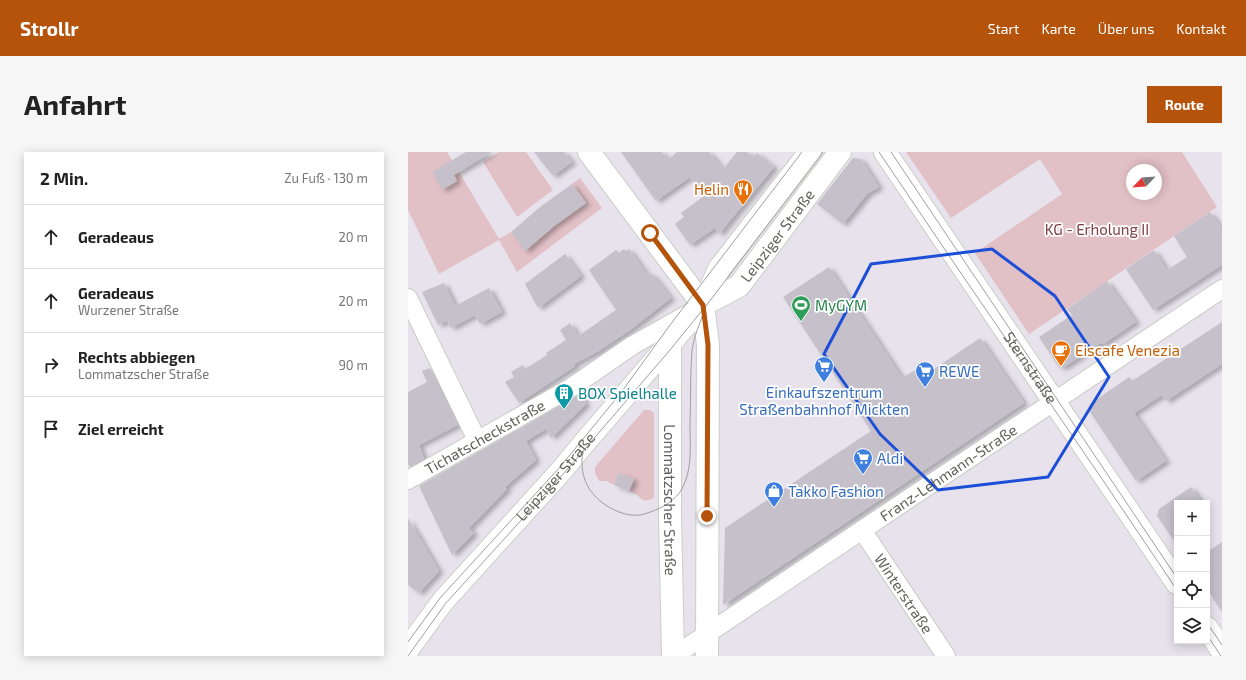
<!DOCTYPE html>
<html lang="de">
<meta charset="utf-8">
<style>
:root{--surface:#fff;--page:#f6f6f6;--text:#222;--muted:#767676;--line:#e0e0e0;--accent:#b45309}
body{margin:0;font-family:"Exo 2",sans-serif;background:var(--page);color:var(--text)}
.controls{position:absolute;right:12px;bottom:12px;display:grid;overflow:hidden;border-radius:0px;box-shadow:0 2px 10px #0003}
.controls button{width:36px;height:36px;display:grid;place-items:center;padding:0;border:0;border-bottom:1px solid var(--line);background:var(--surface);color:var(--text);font:20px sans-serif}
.compass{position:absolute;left:718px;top:12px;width:36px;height:36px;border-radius:50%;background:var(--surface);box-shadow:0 2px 10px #0003;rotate:245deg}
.stop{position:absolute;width:12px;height:12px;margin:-9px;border:3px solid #b45309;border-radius:50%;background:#fff}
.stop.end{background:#b45309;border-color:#fff;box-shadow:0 1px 4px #0008}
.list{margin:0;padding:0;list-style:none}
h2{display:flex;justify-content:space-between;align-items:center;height:52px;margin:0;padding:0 16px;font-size:17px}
h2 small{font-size:13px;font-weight:400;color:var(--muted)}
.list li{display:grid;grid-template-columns:26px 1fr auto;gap:12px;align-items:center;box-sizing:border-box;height:64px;padding:0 16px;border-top:1px solid var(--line)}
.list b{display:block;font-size:15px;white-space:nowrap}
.list p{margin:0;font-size:13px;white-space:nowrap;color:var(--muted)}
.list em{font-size:13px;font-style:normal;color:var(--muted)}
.icon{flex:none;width:22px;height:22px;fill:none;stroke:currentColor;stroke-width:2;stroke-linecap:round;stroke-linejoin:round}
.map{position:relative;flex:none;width:814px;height:504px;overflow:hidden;border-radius:0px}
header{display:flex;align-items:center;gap:24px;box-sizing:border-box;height:56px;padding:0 20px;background:var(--accent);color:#fff}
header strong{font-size:19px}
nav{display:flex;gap:22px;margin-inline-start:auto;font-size:14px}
.intro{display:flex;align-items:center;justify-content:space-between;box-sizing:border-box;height:96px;padding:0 24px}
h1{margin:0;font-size:28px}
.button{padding:10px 18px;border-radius:0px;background:var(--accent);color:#fff;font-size:14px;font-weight:700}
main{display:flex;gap:24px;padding:0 24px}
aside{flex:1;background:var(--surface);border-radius:0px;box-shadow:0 2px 10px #0003}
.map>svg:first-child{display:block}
.green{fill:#e1c0c6;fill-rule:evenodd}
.building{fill:#c5c0c9;filter:url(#shadow)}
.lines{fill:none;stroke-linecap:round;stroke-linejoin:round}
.street-casing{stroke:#c8cbc5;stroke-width:20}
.secondary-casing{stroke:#cbcfc7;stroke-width:24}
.street{stroke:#fff;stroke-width:18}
.secondary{stroke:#fff;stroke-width:22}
.tram{stroke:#9fa09d;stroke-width:1}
.route{stroke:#b45309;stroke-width:5}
.marked{fill:none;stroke:#1d4ed8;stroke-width:3;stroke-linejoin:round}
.labels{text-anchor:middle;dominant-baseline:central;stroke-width:3.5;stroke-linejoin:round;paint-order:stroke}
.food-label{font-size:15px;fill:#c56008;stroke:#fff;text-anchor:end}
.park-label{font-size:15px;fill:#7d3d45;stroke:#fff}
.street-label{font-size:15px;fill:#5e615a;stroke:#fff}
.leisure-label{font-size:15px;fill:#27864d;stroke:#fff;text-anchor:start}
.shop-label{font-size:15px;fill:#366cbe;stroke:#fff;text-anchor:start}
.culture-label{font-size:15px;fill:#0d838f;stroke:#fff;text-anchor:start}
</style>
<header>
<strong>Strollr</strong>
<nav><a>Start</a><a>Karte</a><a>Über uns</a><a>Kontakt</a></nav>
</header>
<div class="intro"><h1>Anfahrt</h1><a class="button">Route</a></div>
<main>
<aside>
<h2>2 Min.<small>Zu Fuß · 130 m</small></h2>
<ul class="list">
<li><svg class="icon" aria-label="ahead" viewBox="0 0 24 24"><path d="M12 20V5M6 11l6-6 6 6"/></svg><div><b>Geradeaus</b></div><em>20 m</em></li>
<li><svg class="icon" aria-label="ahead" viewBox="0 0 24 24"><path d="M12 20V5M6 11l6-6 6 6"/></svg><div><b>Geradeaus</b><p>Wurzener Straße</p></div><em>20 m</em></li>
<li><svg class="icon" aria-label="right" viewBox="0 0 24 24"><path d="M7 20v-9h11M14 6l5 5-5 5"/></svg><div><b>Rechts abbiegen</b><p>Lommatzscher Straße</p></div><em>90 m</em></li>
<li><svg class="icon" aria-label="arrive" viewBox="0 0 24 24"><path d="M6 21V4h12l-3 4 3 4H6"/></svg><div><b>Ziel erreicht</b></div></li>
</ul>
</aside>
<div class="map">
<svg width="814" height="504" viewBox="0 0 814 504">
<defs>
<filter id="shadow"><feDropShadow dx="4.5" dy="2.5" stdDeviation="2" flood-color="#0004"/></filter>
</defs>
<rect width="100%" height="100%" fill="#e7e2eb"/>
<!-- green -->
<path class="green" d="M 0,0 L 39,0 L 91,87 L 103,80 L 117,99 L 146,74 L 178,51 L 164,32 L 172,26 L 194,56 L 109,120 L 91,88 L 31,122 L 0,58 Z
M 91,0 L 118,0 L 145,38 L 109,65 L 75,10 Z
M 498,0 L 774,0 L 809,55 L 621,182 L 567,101 L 654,42 L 632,7 L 543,66 ZM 724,18 L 748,18 L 748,42 L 724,42 Z
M 236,258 L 242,258 L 246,261 L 246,346 C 232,353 234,343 221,339 L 226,327 L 210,321 L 206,333 L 198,329 L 191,329 L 187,321 L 187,315 Z"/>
<!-- building -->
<path class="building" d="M 58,0 L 84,0 L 46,23 L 49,29 L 34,38 L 24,20 Z
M 126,0 L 156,0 L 164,10 L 145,24 Z
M 213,0 L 254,0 L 259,8 L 269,0 L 301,0 L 315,17 L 329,0 L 339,0 L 345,5 L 349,1 L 366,15 L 311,82 L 307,76 L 282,93 L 267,72 L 276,65 L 273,61 L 296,44 L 282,25 L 248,49 Z
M 445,6 L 453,7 L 471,35 L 459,42 L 435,72 L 409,52 Z
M 164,32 L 178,51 L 146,74 L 117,99 L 103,80 L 132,55 Z
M 802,60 L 814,77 L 814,113 L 745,158 L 718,117 L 746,98 L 759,118 L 779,105 L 766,84 Z
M 216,97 L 218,99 L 221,97 L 238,121 L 245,123 L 263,146 L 222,178 L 189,200 L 166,212 L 167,214 L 111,251 L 97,230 L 106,225 L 103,220 L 115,213 L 117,217 L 139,203 L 138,201 L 158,188 L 152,178 L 162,171 L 170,184 L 208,158 L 181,118 L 208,98 L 211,101 Z
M 157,102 L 173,124 L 130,156 L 117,132 Z
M 421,115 L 494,226 L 517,212 L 523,219 L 572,186 L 616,251 L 315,453 L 317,376 L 463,279 L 375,145 Z
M 699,129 L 728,170 L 695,192 L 694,190 L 656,215 L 651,215 L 631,185 L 664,163 L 659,157 Z
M 36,131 L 47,154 L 81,136 L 94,160 L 72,172 L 67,163 L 43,176 L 39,169 L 30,173 L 14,140 Z
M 814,170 L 814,212 L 758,249 L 754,243 L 726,261 L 758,309 L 728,329 L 680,257 L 682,252 L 721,225 L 724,229 Z
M 22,216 L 50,273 L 11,293 L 16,307 L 2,315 L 0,312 L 0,240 L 19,230 L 14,219 Z
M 172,242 L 178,252 L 143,286 L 138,277 L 118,289 L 128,308 L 97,335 L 99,337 L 61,376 L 66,381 L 44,403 L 11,334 Z
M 210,321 L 226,327 L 221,339 L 206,333 Z
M 783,335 L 794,351 L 769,351 L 769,393 L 749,364 L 751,357 Z
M 0,366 L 31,419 L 11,441 L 0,433 Z
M 814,390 L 814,460 L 799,437 L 799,400 Z"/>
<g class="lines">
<!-- street casing -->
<g class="street-casing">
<g id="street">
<path d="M 0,146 L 69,288"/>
<path id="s1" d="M 0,328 L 164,235 L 225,193 L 287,158"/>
<path id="s2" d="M 454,378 L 538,504"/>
<path id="s3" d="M 266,504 L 814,137"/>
</g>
</g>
<!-- secondary casing -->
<g class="secondary-casing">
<g id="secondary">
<path d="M 181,0 L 295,153 L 300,193 L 299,504"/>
<path id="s4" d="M 477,0 L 769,431"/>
<path id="s5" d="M 295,153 L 331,134 L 432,0"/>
<path id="s6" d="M 262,191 L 262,364 L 265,504"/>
<path d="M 799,476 L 814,499"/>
<path id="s7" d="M 0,497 L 35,449 L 154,318 L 177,290 L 295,153 L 311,117 L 402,0"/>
</g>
</g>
<!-- street -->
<use href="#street" class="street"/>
<!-- secondary -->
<use href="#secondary" class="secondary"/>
<!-- tram -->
<path class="tram" d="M 471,0 C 569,147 671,291 769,438
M 483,0 L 769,426
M 175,299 C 172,314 175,332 187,344 C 198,356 220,367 236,362 C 250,358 263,352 272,340 C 285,320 282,294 282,272 C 283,247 282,223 284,198 C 286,185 291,173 296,160
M 799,471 L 814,493
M 799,483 L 813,504
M 0,490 L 32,446 L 152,315 L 212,242 L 262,173 L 394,0
M 0,504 L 38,451 L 157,320 L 262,198 L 301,150 L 415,0"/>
</g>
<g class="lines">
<!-- route -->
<path class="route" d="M 242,81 L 295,153 L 300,193 L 299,364"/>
</g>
<!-- marked area -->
<path class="marked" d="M 584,97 L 647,144 L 701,225 L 640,325 L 530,338 L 472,282 L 416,202 L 463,112 Z"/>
<!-- icons -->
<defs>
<g id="restaurant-pin" transform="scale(1)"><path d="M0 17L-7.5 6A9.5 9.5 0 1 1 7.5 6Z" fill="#e8710a" stroke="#fff"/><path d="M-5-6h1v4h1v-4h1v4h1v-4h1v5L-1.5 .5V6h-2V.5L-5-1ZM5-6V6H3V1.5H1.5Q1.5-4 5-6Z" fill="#fff"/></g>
<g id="stadium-pin" transform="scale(1)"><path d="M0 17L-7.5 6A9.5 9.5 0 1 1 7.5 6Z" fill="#2e9e5b" stroke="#fff"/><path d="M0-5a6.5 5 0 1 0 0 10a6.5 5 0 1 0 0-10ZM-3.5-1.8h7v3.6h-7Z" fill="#fff"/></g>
<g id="cafe-pin" transform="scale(1)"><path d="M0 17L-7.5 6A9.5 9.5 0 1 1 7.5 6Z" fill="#e8710a" stroke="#fff"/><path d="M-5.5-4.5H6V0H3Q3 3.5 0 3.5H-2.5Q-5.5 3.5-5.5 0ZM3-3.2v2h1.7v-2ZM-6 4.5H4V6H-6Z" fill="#fff"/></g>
<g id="supermarket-pin" transform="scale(1)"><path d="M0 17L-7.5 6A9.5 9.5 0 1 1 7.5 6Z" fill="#3f7fe0" stroke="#fff"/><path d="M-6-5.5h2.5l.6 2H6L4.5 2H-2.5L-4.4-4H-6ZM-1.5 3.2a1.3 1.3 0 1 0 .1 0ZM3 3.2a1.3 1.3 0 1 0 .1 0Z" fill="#fff"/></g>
<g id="building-pin" transform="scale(1)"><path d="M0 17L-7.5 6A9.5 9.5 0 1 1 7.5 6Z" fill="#0f9aa8" stroke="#fff"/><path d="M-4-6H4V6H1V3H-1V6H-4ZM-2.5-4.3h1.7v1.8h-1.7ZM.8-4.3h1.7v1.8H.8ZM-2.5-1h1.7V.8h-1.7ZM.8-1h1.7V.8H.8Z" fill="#fff"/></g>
<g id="shop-pin" transform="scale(1)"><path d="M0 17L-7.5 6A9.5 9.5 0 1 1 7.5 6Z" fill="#3f7fe0" stroke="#fff"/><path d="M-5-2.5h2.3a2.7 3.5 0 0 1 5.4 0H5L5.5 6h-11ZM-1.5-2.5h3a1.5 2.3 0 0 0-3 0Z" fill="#fff"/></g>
</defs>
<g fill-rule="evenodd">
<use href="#restaurant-pin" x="335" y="37"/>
<use href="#stadium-pin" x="393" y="153"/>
<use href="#cafe-pin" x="653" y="198"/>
<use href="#supermarket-pin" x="416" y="214"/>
<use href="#supermarket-pin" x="517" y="219"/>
<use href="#building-pin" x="156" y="241"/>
<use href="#supermarket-pin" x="455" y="306"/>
<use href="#shop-pin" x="366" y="339"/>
</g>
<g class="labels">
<!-- food labels -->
<g class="food-label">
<text x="321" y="37">Helin</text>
<text x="667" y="198" text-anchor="start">Eiscafe Venezia</text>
</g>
<!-- park labels -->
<g class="park-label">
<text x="689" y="77">KG - Erholung II</text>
</g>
<!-- street labels -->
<g class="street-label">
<text stroke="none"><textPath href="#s5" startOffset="104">Leipziger Straße</textPath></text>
<text stroke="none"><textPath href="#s4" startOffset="260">Sternstraße</textPath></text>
<text stroke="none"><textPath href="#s1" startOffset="88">Tichatscheckstraße</textPath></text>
<text stroke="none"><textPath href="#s3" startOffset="330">Franz-Lehmann-Straße</textPath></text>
<text stroke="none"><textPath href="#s7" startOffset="227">Leipziger Straße</textPath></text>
<text stroke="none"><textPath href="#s6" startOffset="157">Lommatzscher Straße</textPath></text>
<text stroke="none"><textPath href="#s2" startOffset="76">Winterstraße</textPath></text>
</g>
<!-- leisure labels -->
<g class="leisure-label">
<text x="407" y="153">MyGYM</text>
</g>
<!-- shop labels -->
<g class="shop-label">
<text x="531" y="219">REWE</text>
<text x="416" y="240" text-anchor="middle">Einkaufszentrum<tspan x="416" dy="17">Straßenbahnhof Mickten</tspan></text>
<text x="469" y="306">Aldi</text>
<text x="380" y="339">Takko Fashion</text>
</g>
<!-- culture labels -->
<g class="culture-label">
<text x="170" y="241">BOX Spielhalle</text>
</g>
</g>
</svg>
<div class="controls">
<button>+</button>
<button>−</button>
<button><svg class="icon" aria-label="locate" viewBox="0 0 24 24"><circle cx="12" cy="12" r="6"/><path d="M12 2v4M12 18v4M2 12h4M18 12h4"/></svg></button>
<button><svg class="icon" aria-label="layers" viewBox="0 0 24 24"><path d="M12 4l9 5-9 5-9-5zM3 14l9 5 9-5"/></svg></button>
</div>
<svg class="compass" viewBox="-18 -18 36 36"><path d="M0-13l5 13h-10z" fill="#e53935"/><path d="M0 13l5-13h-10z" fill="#767676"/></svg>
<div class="stop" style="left:242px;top:81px"></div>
<div class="stop end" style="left:299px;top:364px"></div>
</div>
</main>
